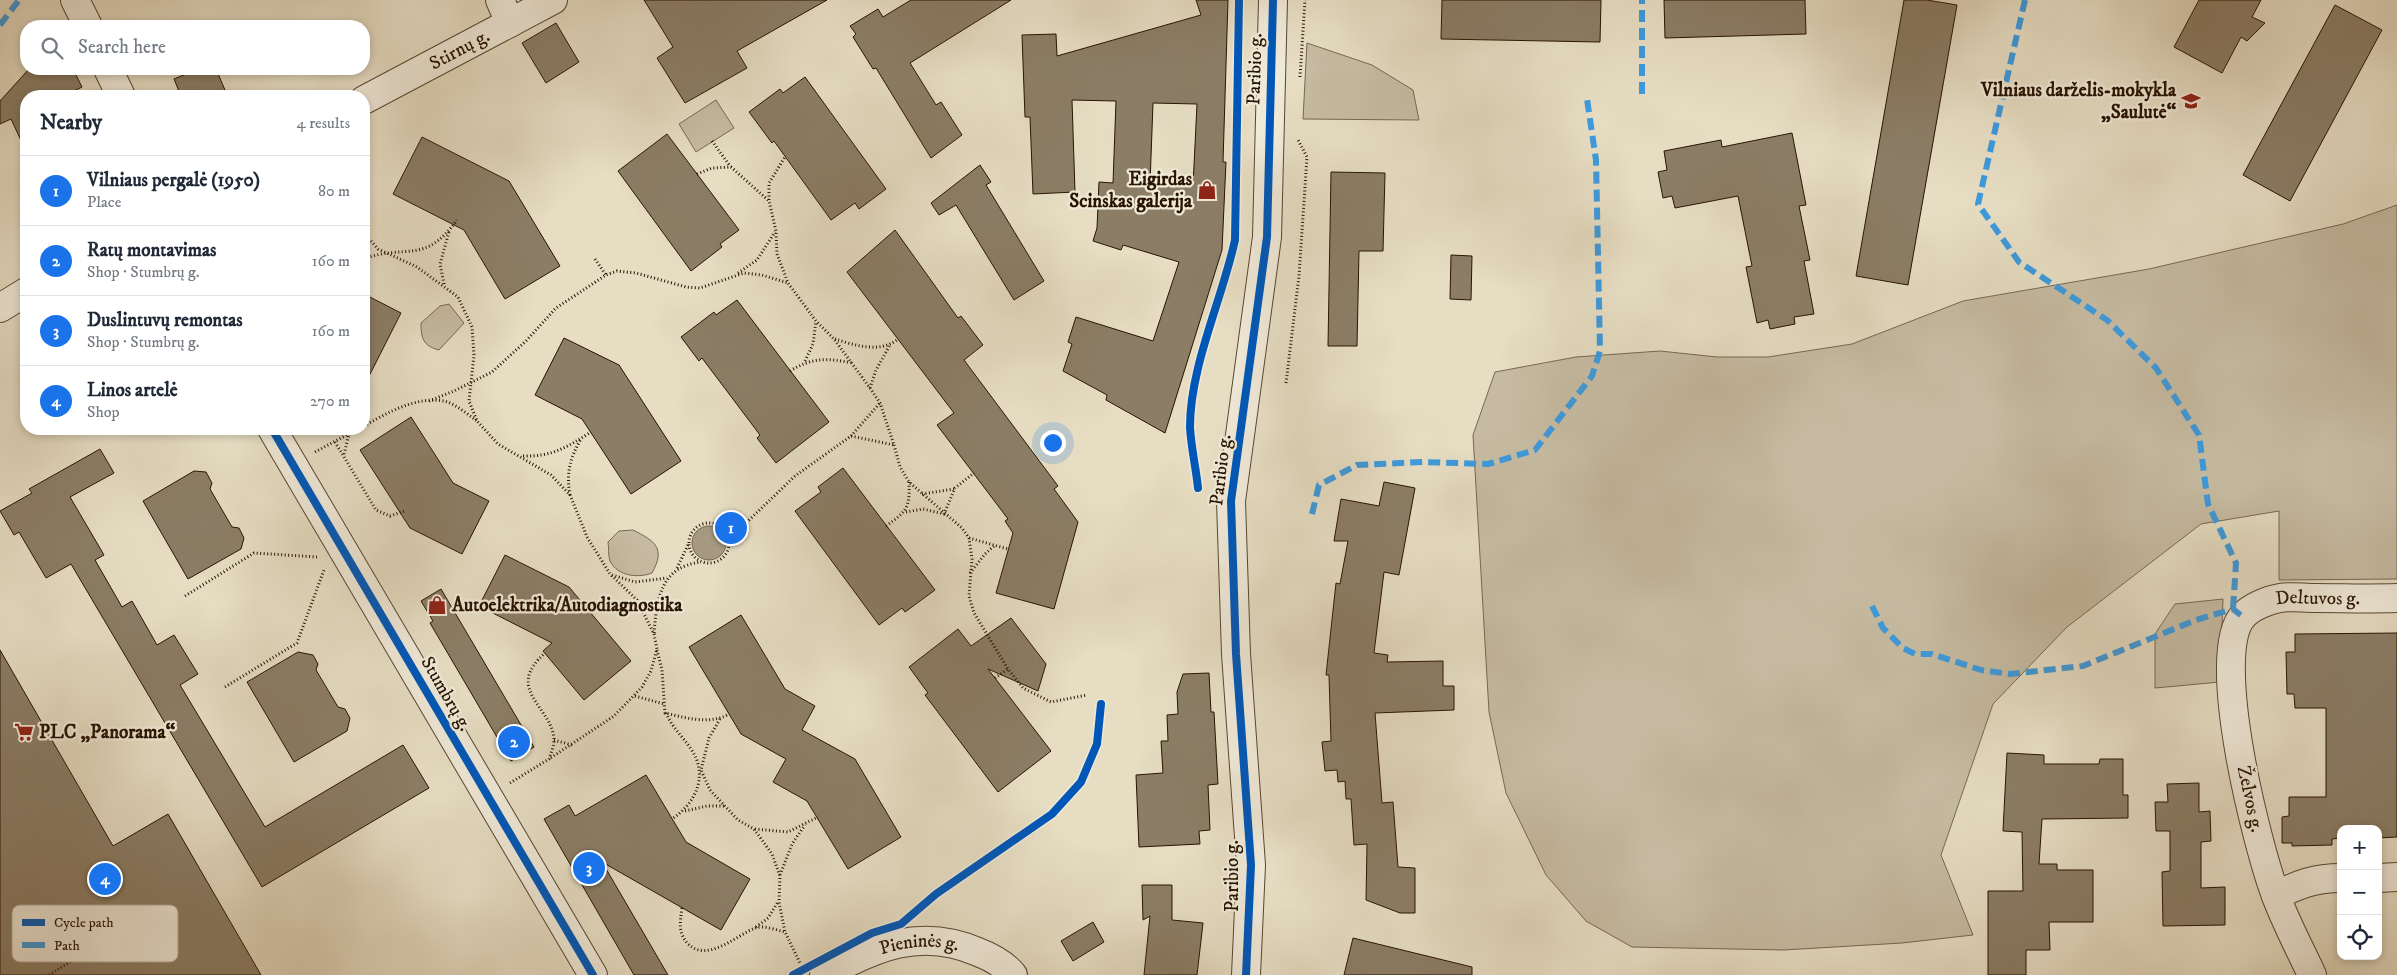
<!DOCTYPE html>
<meta charset="utf-8">
<style>
:root{--surface:#fff;--page:#f6f6f7;--text:#1f2937;--muted:#747a83;--line:#e0e1e3;--accent:#1a73e8}
body{margin:0;font-family:"IM FELL DW Pica",serif;background:var(--page);color:var(--text)}
.controls{position:absolute;right:15px;bottom:15px;display:grid;overflow:hidden;border-radius:10px;box-shadow:0 2px 8px #0003}
.controls button{width:45px;height:45px;display:grid;place-items:center;padding:0;border:0;border-bottom:1px solid var(--line);background:var(--surface);color:var(--text);font:25px sans-serif}
.you{position:absolute;left:1052px;top:442px;width:18px;height:18px;margin:-12px;border:4px solid #fff;border-radius:50%;background:#1a73e8;box-shadow:0 0 0 8px #1a73e833}
.badge{display:grid;place-items:center;width:32px;height:32px;border-radius:50%;background:var(--accent);color:#fff;font-size:16px;font-weight:700}
.pin{position:absolute;translate:-50% -50%;border:2px solid #fff;box-shadow:0 1px 5px #0006}
.list{margin:0;padding:0;list-style:none}
h2{display:flex;justify-content:space-between;align-items:center;height:65px;margin:0;padding:0 20px;font-size:21px}
h2 small{font-size:16px;font-weight:400;color:var(--muted)}
.list li{display:grid;grid-template-columns:32px 1fr auto;gap:15px;align-items:center;box-sizing:border-box;height:70px;padding:0 20px;border-top:1px solid var(--line)}
.list b{display:block;font-size:19px;white-space:nowrap}
.list p{margin:0;font-size:16px;white-space:nowrap;color:var(--muted)}
.list em{font-size:16px;font-style:normal;color:var(--muted)}
.icon{flex:none;width:28px;height:28px;fill:none;stroke:currentColor;stroke-width:2;stroke-linecap:round;stroke-linejoin:round}
.map{position:relative;flex:none;width:2397px;height:975px;overflow:hidden}
.search{position:absolute;background:var(--surface);box-shadow:0 2px 8px #0003;left:20px;top:20px;width:350px;height:55px;display:flex;align-items:center;gap:12px;box-sizing:border-box;padding:0 18px;border-radius:20px;color:var(--muted);font-size:19px}
.panel{position:absolute;background:var(--surface);box-shadow:0 2px 8px #0003;left:20px;top:90px;width:350px;height:345px;border-radius:20px}
.map>svg:first-child{display:block}
.green{fill:#c6bba2;stroke:#776852}
.water{fill:#a59981;stroke:#73644e}
.building{fill:#8b7d66;stroke:#281401;fill-rule:evenodd}
.lines{fill:none;stroke-linecap:round;stroke-linejoin:round}
.minor-casing{stroke:#584632;stroke-width:30}
.path{stroke:#281401;stroke-width:3;stroke-dasharray:1 2.5;stroke-linecap:butt}
.minor{stroke:#efe9d8;stroke-width:28}
.quiet{stroke:#3d9add;stroke-width:6;stroke-dasharray:12 6;stroke-linecap:butt}
.cycleway-casing{stroke:#efe9d8;stroke-width:11}
.cycleway{stroke:#0057b8;stroke-width:8}
.labels{text-anchor:middle;dominant-baseline:central;stroke-width:4.5;stroke-linejoin:round;paint-order:stroke}
.street-label{font-size:19px;fill:#281401;stroke:#efe9d8}
.poi-label{font-size:19px;font-weight:bold;fill:#281401;stroke:#efe9d8;text-anchor:end}
.key{fill:#efe9d8;stroke:#b3a998;stroke-width:1}
.key-label{font-size:14px;fill:#281401}
</style>
<div class="map">
<svg width="2397" height="975" viewBox="0 0 2397 975">
<rect width="100%" height="100%" fill="#e6ddc3"/>
<filter id="stains"><feTurbulence type="fractalNoise" baseFrequency=".004" numOctaves="4"/><feColorMatrix values="0 0 0 0 .2 0 0 0 0 .09 0 0 0 0 .02 0 0 0 .5 -.17"/></filter>
<radialGradient id="worn" r=".72"><stop offset=".6" stop-color="#630" stop-opacity="0"/><stop offset="1" stop-color="#630" stop-opacity=".3"/></radialGradient>
<!-- green -->
<path class="green" d="M 1307,43 L 1372,65 L 1413,90 L 1419,120 L 1303,119 Z
M 716,100 L 734,128 L 696,152 L 679,124 Z
M 2397,205 L 2397,579 L 2279,580 L 2279,511 L 2201,524 L 2067,627 L 1993,704 L 1941,855 L 1973,935 L 1902,943 L 1784,950 L 1632,947 L 1586,921 L 1546,875 L 1506,793 L 1489,712 L 1473,435 L 1495,372 L 1576,357 L 1660,351 L 1717,357 L 1768,357 L 1852,344 L 1963,301 L 2149,269 L 2343,224 Z
M 449,304 L 464,323 L 439,350 C 423,346 421,338 421,323 L 440,306 Z
M 633,530 C 655,541 666,548 652,573 C 639,578 618,577 610,561 C 608,556 609,547 608,542 L 619,531 Z
M 2223,599 L 2220,682 L 2155,688 L 2155,634 L 2175,604 Z"/>
<!-- water -->
<path class="water" d="M692 543a17 17 0 1 1 34 0a17 17 0 1 1-34 0Z"/>
<!-- building -->
<path class="building" d="M 644,0 L 827,0 L 737,51 L 747,68 L 685,103 L 657,58 L 673,47 Z
M 911,0 L 1011,0 L 910,63 L 936,105 L 941,102 L 962,135 L 931,158 L 876,68 L 873,69 L 853,37 L 856,34 L 850,26 L 878,9 L 883,17 Z
M 1196,0 L 1228,0 L 1223,162 L 1226,162 L 1222,250 L 1165,433 L 1106,400 L 1107,395 L 1063,371 L 1072,344 L 1068,342 L 1076,317 L 1153,341 L 1179,262 L 1123,245 L 1121,250 L 1093,241 L 1097,228 L 1099,182 L 1113,183 L 1116,101 L 1072,100 L 1075,192 L 1033,194 L 1030,117 L 1025,117 L 1022,35 L 1056,34 L 1057,56 L 1201,15 ZM 1153,103 L 1197,104 L 1193,186 L 1150,184 Z
M 1442,0 L 1601,0 L 1600,42 L 1441,39 Z
M 1664,0 L 1805,0 L 1806,34 L 1665,38 Z
M 1904,0 L 1927,0 L 1957,5 L 1908,285 L 1856,276 Z
M 2199,0 L 2261,0 L 2252,17 L 2265,23 L 2247,41 L 2241,37 L 2222,73 L 2174,47 Z
M 2335,5 L 2382,30 L 2290,201 L 2243,175 Z
M 556,23 L 579,62 L 546,83 L 522,43 Z
M 29,69 L 73,69 L 82,87 L 64,96 L 26,96 L 26,151 L 11,119 L 0,124 L 0,101 Z
M 198,69 L 216,69 L 225,90 L 209,96 L 181,96 L 174,79 Z
M 805,77 L 886,189 L 859,209 L 855,203 L 831,220 L 774,141 L 772,143 L 749,112 L 780,89 L 783,93 Z
M 1792,133 L 1806,205 L 1799,206 L 1810,260 L 1804,261 L 1814,314 L 1794,317 L 1795,324 L 1770,329 L 1768,320 L 1757,323 L 1746,267 L 1752,266 L 1738,196 L 1675,208 L 1672,196 L 1663,198 L 1658,172 L 1667,170 L 1664,151 L 1721,140 L 1722,147 Z
M 667,134 L 739,230 L 720,244 L 722,247 L 691,271 L 618,171 Z
M 422,137 L 509,181 L 560,266 L 505,299 L 464,230 L 393,194 Z
M 980,165 L 991,182 L 986,185 L 1044,281 L 1014,300 L 956,205 L 939,215 L 931,203 Z
M 1331,172 L 1385,173 L 1383,251 L 1359,251 L 1357,346 L 1328,346 Z
M 895,230 L 958,318 L 961,316 L 983,345 L 964,360 L 1058,486 L 1054,489 L 1078,522 L 1054,609 L 996,593 L 1013,533 L 1005,521 L 1008,519 L 937,425 L 954,413 L 847,272 Z
M 1451,255 L 1472,256 L 1471,300 L 1450,299 Z
M 364,294 L 401,313 L 364,386 Z
M 737,300 L 829,422 L 776,463 L 757,438 L 760,435 L 702,358 L 699,361 L 681,337 L 714,312 L 716,315 Z
M 564,338 L 619,365 L 681,461 L 631,494 L 582,419 L 535,395 Z
M 411,417 L 453,483 L 489,501 L 462,554 L 410,528 L 360,450 Z
M 100,449 L 114,473 L 70,497 L 104,555 L 95,560 L 122,607 L 132,601 L 157,645 L 174,635 L 198,674 L 180,685 L 265,827 L 403,745 L 429,788 L 262,887 L 71,564 L 46,578 L 19,532 L 14,535 L 0,511 L 32,493 L 29,489 Z
M 843,468 L 935,590 L 905,612 L 902,608 L 879,625 L 795,511 L 821,492 L 818,487 Z
M 194,471 L 206,472 L 212,483 L 210,489 L 232,527 L 239,528 L 244,538 L 241,549 L 188,579 L 143,501 Z
M 1384,482 L 1415,488 L 1399,575 L 1384,572 L 1374,653 L 1388,655 L 1387,662 L 1443,661 L 1443,686 L 1454,686 L 1454,710 L 1375,713 L 1382,803 L 1393,802 L 1398,867 L 1415,868 L 1415,913 L 1400,913 L 1366,900 L 1367,844 L 1354,845 L 1351,799 L 1346,799 L 1345,781 L 1338,782 L 1337,770 L 1325,771 L 1322,742 L 1331,741 L 1329,675 L 1326,675 L 1336,583 L 1340,584 L 1348,541 L 1334,541 L 1341,499 L 1379,506 Z
M 505,555 L 569,587 L 631,661 L 584,700 L 543,651 L 552,643 L 479,606 Z
M 441,589 L 534,747 L 511,761 L 430,623 L 433,621 L 421,601 Z
M 741,615 L 785,689 L 815,706 L 802,730 L 855,759 L 901,837 L 848,869 L 807,801 L 773,782 L 786,759 L 741,734 L 689,647 Z
M 1011,618 L 1046,664 L 1038,691 L 988,669 L 1051,751 L 998,792 L 925,695 L 928,693 L 909,667 L 958,629 L 971,646 Z
M 2397,633 L 2397,837 L 2378,838 L 2378,829 L 2341,829 L 2341,838 L 2332,839 L 2332,845 L 2292,846 L 2292,843 L 2282,843 L 2282,817 L 2289,816 L 2289,797 L 2326,797 L 2326,708 L 2295,708 L 2294,694 L 2287,694 L 2286,652 L 2295,652 L 2295,634 Z
M 0,650 L 113,846 L 168,814 L 261,975 L 0,975 Z
M 298,652 L 313,655 L 318,664 L 316,670 L 338,707 L 345,709 L 350,718 L 347,731 L 294,762 L 247,682 Z
M 1209,673 L 1211,712 L 1214,712 L 1218,784 L 1208,785 L 1210,830 L 1199,831 L 1200,844 L 1139,847 L 1136,775 L 1163,773 L 1161,741 L 1168,741 L 1167,715 L 1178,714 L 1177,692 L 1183,674 Z
M 2007,753 L 2044,755 L 2044,764 L 2099,764 L 2100,759 L 2123,759 L 2123,795 L 2128,795 L 2128,818 L 2042,819 L 2039,864 L 2057,864 L 2057,870 L 2093,870 L 2093,922 L 2049,922 L 2050,950 L 2026,950 L 2026,975 L 1988,975 L 1988,891 L 2023,891 L 2022,832 L 2003,831 Z
M 646,775 L 686,842 L 750,879 L 721,930 L 602,862 L 668,975 L 634,975 L 544,819 L 569,805 L 575,816 Z
M 2199,783 L 2199,812 L 2210,811 L 2211,841 L 2201,842 L 2201,888 L 2225,887 L 2225,925 L 2163,926 L 2162,872 L 2170,871 L 2170,831 L 2156,831 L 2155,802 L 2168,802 L 2167,784 Z
M 1142,885 L 1172,885 L 1172,920 L 1203,923 L 1197,975 L 1144,975 L 1150,916 L 1143,920 Z
M 1093,922 L 1104,942 L 1073,961 L 1061,941 Z
M 1353,938 L 1472,967 L 1472,975 L 1344,975 Z"/>
<g class="lines">
<!-- minor casing -->
<g class="minor-casing">
<g id="minor">
<path d="M 75,0 L 88,26"/>
<path d="M 500,0 L 510,23"/>
<path d="M 108,69 L 121,96"/>
<path id="s1" d="M 364,100 L 553,0"/>
<path d="M 0,308 L 26,292"/>
<path d="M 272,429 L 593,975"/>
<path d="M 2378,878 L 2397,877"/>
<path d="M 2276,896 C 2298,884 2316,878 2341,878"/>
<path id="s2" d="M 824,975 C 875,947 921,927 978,952 C 991,957 1004,964 1013,975"/>
<path d="M 1246,975 L 1251,865 L 1236,654 L 1231,501 L 1267,237 L 1273,0"/>
<path id="s3" d="M 2312,975 C 2300,949 2286,923 2276,896 C 2258,849 2208,654 2243,616 C 2251,607 2268,600 2280,598 C 2290,596 2303,598 2314,598 C 2342,598 2369,599 2397,598"/>
</g>
</g>
<!-- path -->
<path class="path" d="M 1300,77 L 1305,0
M 712,141 L 730,166
M 697,174 L 712,168 L 731,167 L 769,201 L 776,231 L 777,254 L 788,283 L 816,321 L 834,339 L 870,388 L 880,403 L 894,445 L 851,436 L 795,476 L 745,524 L 729,544
M 769,200 L 769,183 L 785,157
M 364,233 L 378,249 L 417,267 L 458,297 L 472,327 L 474,355 L 469,401 L 477,421 L 498,444 L 551,475 L 570,495 L 587,537 L 610,574 L 637,600 L 654,634 L 657,649 L 651,671 L 642,687 L 614,716 L 549,759
M 364,259 C 405,243 424,266 457,220
M 595,259 L 606,275
M 738,273 L 757,260 L 775,232
M 444,284 L 440,264 L 449,232
M 835,339 C 854,345 880,354 898,339
M 805,361 L 813,344 L 816,321
M 790,371 C 813,357 827,358 852,363
M 1286,383 L 1299,276 L 1307,157 L 1297,138
M 870,388 L 876,370 L 890,345
M 429,401 L 454,391 L 492,372 L 526,341 L 556,308 L 606,275 L 617,271 L 636,273 L 686,287 L 700,288 L 744,273 L 762,275 L 788,283
M 364,426 C 387,413 416,396 444,401 C 456,404 467,414 477,421
M 851,436 L 880,403
M 335,442 L 376,510 L 390,516 L 405,511
M 894,445 L 900,467 L 909,482 L 962,528 L 969,538 L 972,559 L 969,596 L 974,613 L 1008,669 L 1023,688 L 1051,702 L 1087,695
M 315,452 L 358,429
M 344,454 L 349,434
M 523,456 C 552,457 567,447 591,432
M 922,494 L 954,489
M 570,495 C 566,473 570,458 581,439
M 906,512 L 923,509 L 944,514 L 955,488 L 974,473
M689 543a20 20 0 1 1 40 0a20 20 0 1 1-40 0Z
M 718,523 L 744,523
M 886,526 C 907,511 910,508 909,482
M 969,538 L 1008,549
M 677,568 L 688,545
M 970,573 L 985,554 L 994,546
M 612,575 L 635,582 L 667,578
M 185,596 L 254,553 L 317,557
M 654,633 C 657,599 660,567 701,562
M 657,650 L 662,670 L 665,713 C 686,718 710,725 729,714
M 995,678 L 1008,669
M 225,687 L 297,643 L 324,570
M 635,696 L 664,704
M 666,713 C 672,727 682,736 691,749 C 709,775 696,803 672,819
M 720,719 L 709,738 L 701,770 L 710,790 L 738,820 L 754,829 L 772,854 L 780,876 L 779,902 L 785,932 L 800,963
M 554,740 L 572,745
M 510,783 L 549,759 C 551,753 554,746 554,740 C 553,707 503,690 545,653
M 685,811 L 707,806 L 725,806
M 755,829 L 788,832 L 818,817
M 780,875 L 792,844 L 805,825
M 682,908 C 680,922 678,933 688,944 C 708,963 737,935 755,928 C 764,925 776,930 785,932
M 756,927 L 768,918 L 778,902
M 49,975 L 112,936"/>
<!-- minor -->
<use href="#minor" class="minor"/>
<!-- quiet -->
<path class="quiet" d="M 2025,0 L 1978,204 L 2019,262 L 2107,320 L 2156,368 L 2199,435 L 2208,504 L 2236,563 L 2233,609
M 0,25 L 19,0
M 1642,94 L 1642,0
M 1312,514 L 1319,485 L 1357,465 L 1423,462 L 1488,464 L 1535,450 L 1592,376 L 1600,351 L 1596,160 L 1587,99
M 1872,606 L 1883,628 L 1903,648 L 1915,654 L 1932,654 L 1981,670 L 2010,674 L 2083,666 L 2196,620 L 2233,609 L 2242,616"/>
<!-- cycleway casing -->
<g class="cycleway-casing">
<path id="cycleway" d="M 272,429 L 593,975
M 1198,488 C 1196,468 1191,447 1190,427 C 1190,366 1222,300 1235,240 L 1239,0
M 793,975 L 872,933 L 901,924 L 936,894 L 1052,814 L 1081,782 L 1097,744 L 1101,704
M 1246,975 L 1251,865 L 1236,654 L 1231,501 L 1267,237 L 1273,0"/>
</g>
<!-- cycleway -->
<use href="#cycleway" class="cycleway"/>
</g>
<!-- icons -->
<defs>
<g id="school-bare" transform="scale(1.5)"><path d="M0-5L7-2L0 1L-7-2ZM-4 1L0 2.5L4 1V4Q0 6-4 4Z" fill="#8f2418" stroke="#efe9d8" stroke-width="2.5" paint-order="stroke"/></g>
<g id="shop-bare" transform="scale(1.5)"><path d="M-5-2.5h2.3a2.7 3.5 0 0 1 5.4 0H5L5.5 6h-11ZM-1.5-2.5h3a1.5 2.3 0 0 0-3 0Z" fill="#8f2418" stroke="#efe9d8" stroke-width="2.5" paint-order="stroke"/></g>
<g id="supermarket-bare" transform="scale(1.5)"><path d="M-6-5.5h2.5l.6 2H6L4.5 2H-2.5L-4.4-4H-6ZM-1.5 3.2a1.3 1.3 0 1 0 .1 0ZM3 3.2a1.3 1.3 0 1 0 .1 0Z" fill="#8f2418" stroke="#efe9d8" stroke-width="2.5" paint-order="stroke"/></g>
</defs>
<g fill-rule="evenodd">
<use href="#school-bare" x="2191" y="101"/>
<use href="#shop-bare" x="1207" y="190"/>
<use href="#shop-bare" x="437" y="605"/>
<use href="#supermarket-bare" x="24" y="732"/>
</g>
<g class="labels">
<!-- street labels -->
<g class="street-label">
<text stroke="none"><textPath href="#s1" startOffset="108">Stirnų g.</textPath></text>
<text transform="translate(1255 69) rotate(-88)">Paribio g.</text>
<text transform="translate(1221 470) rotate(-83)">Paribio g.</text>
<text stroke="none"><textPath href="#s3" startOffset="454">Deltuvos g.</textPath></text>
<text transform="translate(446 694) rotate(60)">Stumbrų g.</text>
<text transform="translate(2250 799) rotate(78)">Želvos g.</text>
<text transform="translate(1232 876) rotate(-90)">Paribio g.</text>
<text stroke="none"><textPath href="#s2" startOffset="102">Pieninės g.</textPath></text>
</g>
<!-- poi labels -->
<g class="poi-label">
<text x="2176" y="90">Vilniaus darželis-mokykla<tspan x="2176" dy="22">„Saulutė“</tspan></text>
<text x="1192" y="179">Eigirdas<tspan x="1192" dy="22">Scinskas galerija</tspan></text>
<text x="452" y="605" text-anchor="start">Autoelektrika/Autodiagnostika</text>
<text x="39" y="732" text-anchor="start">PLC „Panorama“</text>
</g>
</g>
<!-- legend -->
<rect x="12" y="905" width="166" height="57" rx="8" class="key"/>
<rect x="22" y="919" width="23" height="7" fill="#0057b8"/>
<rect x="22" y="942" width="23" height="6" fill="#3d9add"/>
<g class="key-label">
<text x="54" y="927">Cycle path</text>
<text x="54" y="950">Path</text>
</g>
<rect width="100%" height="100%" filter="url(#stains)"/>
<rect width="100%" height="100%" fill="url(#worn)"/>
</svg>
<div class="controls">
<button>+</button>
<button>−</button>
<button><svg class="icon" aria-label="locate" viewBox="0 0 24 24"><circle cx="12" cy="12" r="6"/><path d="M12 2v4M12 18v4M2 12h4M18 12h4"/></svg></button>
</div>
<div class="you"></div>
<div class="pin badge" style="left:731px;top:528px">1</div>
<div class="pin badge" style="left:514px;top:742px">2</div>
<div class="pin badge" style="left:589px;top:868px">3</div>
<div class="pin badge" style="left:105px;top:879px">4</div>
<div class="search"><svg class="icon" aria-label="search" viewBox="0 0 24 24"><circle cx="10" cy="10" r="6"/><path d="M15 15l6 6"/></svg>Search here</div>
<section class="panel">
<h2>Nearby<small>4 results</small></h2>
<ul class="list">
<li><span class="badge">1</span><div><b>Vilniaus pergalė (1950)</b><p>Place</p></div><em>80 m</em></li>
<li><span class="badge">2</span><div><b>Ratų montavimas</b><p>Shop · Stumbrų g.</p></div><em>160 m</em></li>
<li><span class="badge">3</span><div><b>Duslintuvų remontas</b><p>Shop · Stumbrų g.</p></div><em>160 m</em></li>
<li><span class="badge">4</span><div><b>Linos artelė</b><p>Shop</p></div><em>270 m</em></li>
</ul>
</section>
</div>
